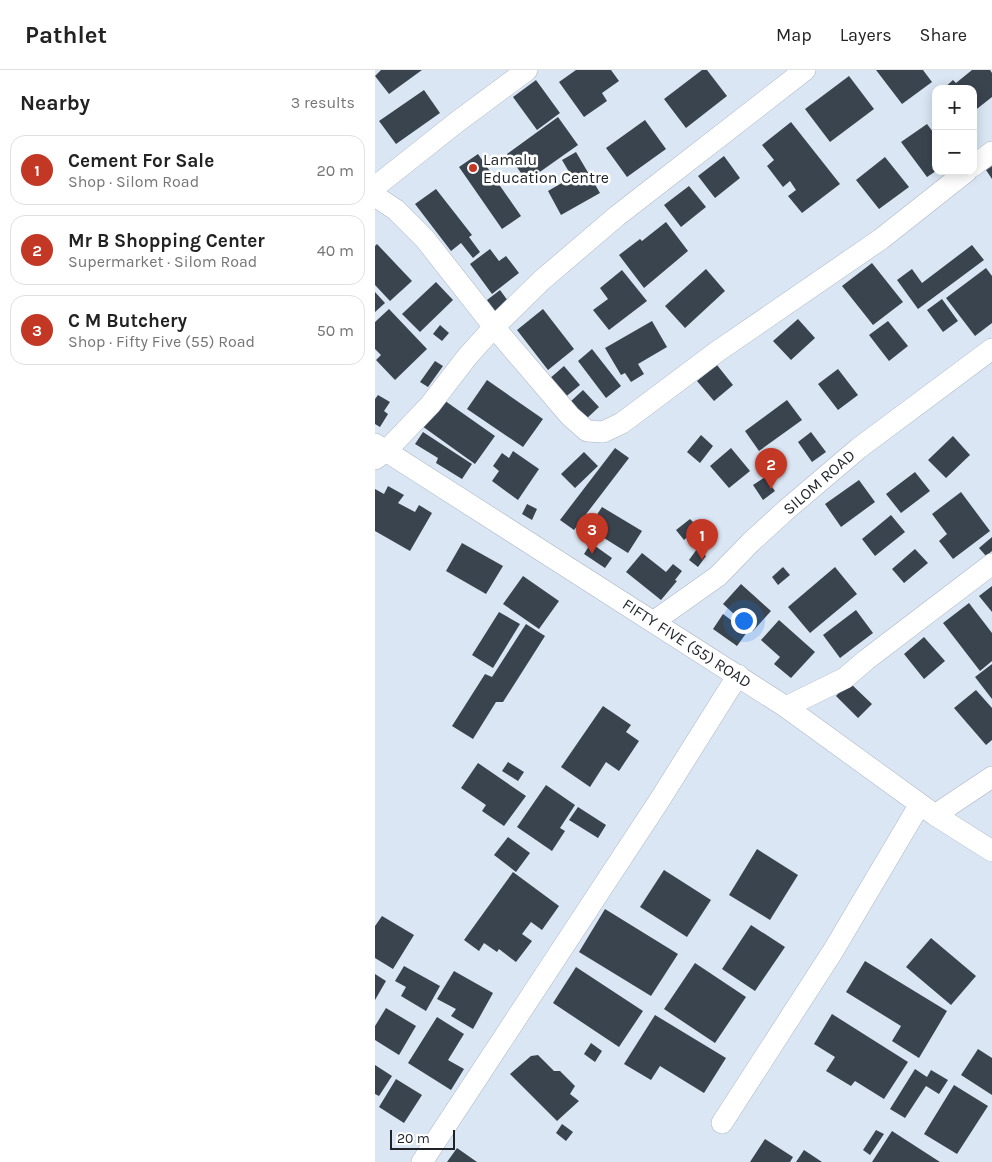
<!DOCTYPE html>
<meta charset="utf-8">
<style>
:root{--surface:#fff;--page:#f2f2f2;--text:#222;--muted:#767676;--line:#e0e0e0;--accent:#c33725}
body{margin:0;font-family:Karla,sans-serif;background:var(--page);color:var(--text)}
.controls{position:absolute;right:15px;top:15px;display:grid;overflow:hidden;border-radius:10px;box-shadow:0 2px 12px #0003}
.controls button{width:45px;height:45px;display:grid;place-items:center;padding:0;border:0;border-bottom:1px solid var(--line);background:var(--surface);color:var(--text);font:25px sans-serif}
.scale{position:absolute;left:15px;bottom:12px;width:65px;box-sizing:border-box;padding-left:5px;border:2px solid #1f2328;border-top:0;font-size:14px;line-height:18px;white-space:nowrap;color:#1f2328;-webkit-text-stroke:4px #fff;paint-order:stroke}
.you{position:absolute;left:368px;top:550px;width:18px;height:18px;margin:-12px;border:4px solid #fff;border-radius:50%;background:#1a73e8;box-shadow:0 0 0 8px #1a73e833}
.badge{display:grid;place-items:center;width:32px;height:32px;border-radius:50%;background:var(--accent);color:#fff;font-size:16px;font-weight:700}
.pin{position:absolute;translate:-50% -41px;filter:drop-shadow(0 1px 2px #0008)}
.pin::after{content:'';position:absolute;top:26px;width:18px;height:15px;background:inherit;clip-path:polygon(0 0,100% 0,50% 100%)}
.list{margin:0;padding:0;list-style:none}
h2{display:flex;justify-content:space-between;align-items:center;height:65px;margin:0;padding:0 20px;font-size:21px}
h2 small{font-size:16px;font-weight:400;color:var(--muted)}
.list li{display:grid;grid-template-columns:32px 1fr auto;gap:15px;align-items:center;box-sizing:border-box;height:70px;margin:0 10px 10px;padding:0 10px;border:1px solid var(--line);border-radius:15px}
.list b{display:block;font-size:19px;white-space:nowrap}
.list p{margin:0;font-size:16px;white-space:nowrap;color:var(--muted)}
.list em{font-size:16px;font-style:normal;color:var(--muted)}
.map{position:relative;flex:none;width:617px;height:1092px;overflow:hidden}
header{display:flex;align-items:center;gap:30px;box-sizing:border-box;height:70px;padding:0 25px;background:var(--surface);border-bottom:1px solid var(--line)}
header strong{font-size:24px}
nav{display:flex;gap:28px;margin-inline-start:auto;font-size:18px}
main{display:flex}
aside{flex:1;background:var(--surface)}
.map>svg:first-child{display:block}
.building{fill:#3a444f}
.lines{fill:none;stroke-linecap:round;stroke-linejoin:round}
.minor-casing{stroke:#abb7c5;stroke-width:22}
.minor{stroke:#fff;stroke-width:21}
.poi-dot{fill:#c33725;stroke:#fff;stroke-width:2}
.labels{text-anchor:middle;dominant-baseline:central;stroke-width:5;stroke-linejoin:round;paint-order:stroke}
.poi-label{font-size:16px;fill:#1f2328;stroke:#fff;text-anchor:start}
.street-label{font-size:16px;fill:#1f2328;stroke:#fff}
</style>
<header>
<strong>Pathlet</strong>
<nav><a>Map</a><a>Layers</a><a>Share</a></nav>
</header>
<main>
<aside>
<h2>Nearby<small>3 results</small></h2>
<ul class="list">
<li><span class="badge">1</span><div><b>Cement For Sale</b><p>Shop · Silom Road</p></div><em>20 m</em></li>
<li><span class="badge">2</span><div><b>Mr B Shopping Center</b><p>Supermarket · Silom Road</p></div><em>40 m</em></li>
<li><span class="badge">3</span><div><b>C M Butchery</b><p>Shop · Fifty Five (55) Road</p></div><em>50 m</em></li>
</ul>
</aside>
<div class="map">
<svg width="617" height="1092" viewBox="0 0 617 1092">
<rect width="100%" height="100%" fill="#dae6f4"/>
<!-- building -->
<path class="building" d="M 6,0 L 47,0 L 14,24 L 0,6 Z
M 201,0 L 236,0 L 244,11 L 227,23 L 232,31 L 209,47 L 184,12 Z
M 327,0 L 332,0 L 352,26 L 311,58 L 289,29 Z
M 501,0 L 548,0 L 557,12 L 527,34 Z
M 597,0 L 615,0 L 617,3 L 617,27 L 598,42 L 598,19 L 568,19 L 578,10 L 581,13 Z
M 474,6 L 499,39 L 455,72 L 430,39 Z
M 161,10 L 185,43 L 162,60 L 138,27 Z
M 49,20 L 65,43 L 21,74 L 4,51 Z
M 183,47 L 203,75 L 152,111 L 132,84 Z
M 270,50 L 291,79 L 252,107 L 231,78 Z
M 416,52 L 465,114 L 427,143 L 413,126 L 421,120 L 415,111 L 408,117 L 392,96 L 399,90 L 387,75 Z
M 552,54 L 561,66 L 561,101 L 552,107 L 526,72 Z
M 201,82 L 225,123 L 186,145 L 173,121 L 197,107 L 187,90 Z
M 103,84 L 146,146 L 127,159 L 84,97 Z
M 349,86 L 365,108 L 340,128 L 323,106 Z
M 510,87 L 534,117 L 504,139 L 481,110 Z
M 617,96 L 617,109 L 611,100 Z
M 314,116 L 331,137 L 306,157 L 289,135 Z
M 61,119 L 97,165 L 94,167 L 105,182 L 98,188 L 86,173 L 76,181 L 40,134 Z
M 291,152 L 313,181 L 269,218 L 244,185 L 265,169 L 267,171 Z
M 2,174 L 37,211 L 15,231 L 0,215 L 0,176 Z
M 597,175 L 609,190 L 543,239 L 522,210 L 537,199 L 547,213 Z
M 115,179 L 124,191 L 131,186 L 144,203 L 117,224 L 95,194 Z
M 497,193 L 528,232 L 498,255 L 467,216 Z
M 611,198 L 617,206 L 617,253 L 600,266 L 571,228 Z
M 331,199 L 350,221 L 310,258 L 290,236 Z
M 247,200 L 272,231 L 234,260 L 218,240 L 233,229 L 225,218 Z
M 61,212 L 78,230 L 45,262 L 27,244 Z
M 125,220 L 133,231 L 120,241 L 112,230 Z
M 0,222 L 10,233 L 0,242 Z
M 567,229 L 583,251 L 568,262 L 552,240 Z
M 14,239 L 52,279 L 20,310 L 1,290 L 6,285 L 0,279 L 0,252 Z
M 168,239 L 199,279 L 173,300 L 142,260 Z
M 423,249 L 440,268 L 416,290 L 398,271 Z
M 277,251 L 292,277 L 263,294 L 269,304 L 256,312 L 250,303 L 246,305 L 230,278 Z
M 513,251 L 533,276 L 514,291 L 494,265 Z
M 65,255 L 74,263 L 67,271 L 58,264 Z
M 217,279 L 246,316 L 231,328 L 203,291 Z
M 60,291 L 68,296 L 53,317 L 45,312 Z
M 342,295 L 358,315 L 339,331 L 322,311 Z
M 189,296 L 205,315 L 188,329 L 173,310 Z
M 463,299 L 483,325 L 463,340 L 443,314 Z
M 112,310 L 168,349 L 148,377 L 92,339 Z
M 208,320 L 224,337 L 210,350 L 194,333 Z
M 3,325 L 15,332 L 9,341 L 13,344 L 5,357 L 0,354 L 0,329 Z
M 66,328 L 120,366 L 100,394 L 47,356 Z
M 412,330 L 427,350 L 384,381 L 370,361 Z
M 48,362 L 97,394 L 87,409 L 61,393 L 63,388 L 40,374 Z
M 436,362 L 451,382 L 437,392 L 423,372 Z
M 326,365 L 338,376 L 325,393 L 312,382 Z
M 578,366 L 595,385 L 571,408 L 553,390 Z
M 240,378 L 254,388 L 199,460 L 185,450 Z
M 356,378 L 375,401 L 354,418 L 335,396 Z
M 138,381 L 164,399 L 143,430 L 117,411 L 124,401 L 118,396 L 127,383 L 134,388 Z
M 209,382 L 223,396 L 200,418 L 186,404 Z
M 540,402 L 555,421 L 526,443 L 511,424 Z
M 390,407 L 400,421 L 388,430 L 378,415 Z
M 484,410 L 500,432 L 466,457 L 450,434 Z
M 13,416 L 29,425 L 23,433 L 40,442 L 44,435 L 57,443 L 35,481 L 0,461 L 0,419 L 9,424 Z
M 586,422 L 615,461 L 578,489 L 564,471 L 572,464 L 557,444 Z
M 152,434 L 162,439 L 157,450 L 147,444 Z
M 227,437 L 267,461 L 253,483 L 213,458 Z
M 516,445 L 530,462 L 500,486 L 487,469 Z
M 315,449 L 323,457 L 309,470 L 301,460 Z
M 617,467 L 617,481 L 611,486 L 604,478 Z
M 87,473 L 128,496 L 111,524 L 71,501 Z
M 216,473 L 237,488 L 230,498 L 209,484 Z
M 322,479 L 331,486 L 323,497 L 314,490 Z
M 540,479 L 553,493 L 529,513 L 517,499 Z
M 267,483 L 291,502 L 298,494 L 307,501 L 300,510 L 302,511 L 286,530 L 251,502 Z
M 408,497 L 415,505 L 403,515 L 397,507 Z
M 460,497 L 482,524 L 435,563 L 413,537 Z
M 148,506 L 184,531 L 164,559 L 128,534 Z
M 366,514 L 396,541 L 378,561 L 348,534 Z
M 617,516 L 617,542 L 604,526 Z
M 594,533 L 617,563 L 617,591 L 605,601 L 568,553 Z
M 481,540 L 498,563 L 465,588 L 448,565 Z
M 124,542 L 145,554 L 118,598 L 97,585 Z
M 348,544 L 372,562 L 362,576 L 338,559 Z
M 404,550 L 440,582 L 416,608 L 399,594 L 405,587 L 386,570 Z
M 151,554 L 170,566 L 128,632 L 121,632 L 98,669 L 77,656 L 110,604 L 117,607 Z
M 549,567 L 570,591 L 549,609 L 529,584 Z
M 617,594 L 617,629 L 600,607 Z
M 474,612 L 497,634 L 483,648 L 461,626 Z
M 601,620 L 617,638 L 617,670 L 611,675 L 579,638 Z
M 228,636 L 256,655 L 251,662 L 264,671 L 244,701 L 231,692 L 215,717 L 186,697 Z
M 133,692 L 149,702 L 143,711 L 127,701 Z
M 103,693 L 151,726 L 129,756 L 107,741 L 111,735 L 86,718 Z
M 171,715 L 200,735 L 185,758 L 190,761 L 177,781 L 142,757 Z
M 203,737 L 231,755 L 223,768 L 194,750 Z
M 133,767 L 155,783 L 141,802 L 119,785 Z
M 382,779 L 423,805 L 395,850 L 354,825 Z
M 289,800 L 336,830 L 312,867 L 265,837 Z
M 138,802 L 184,836 L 167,860 L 156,852 L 147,864 L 157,871 L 141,892 L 124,879 L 122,882 L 109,873 L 104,881 L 89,870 Z
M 230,839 L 303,884 L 276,926 L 204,882 Z
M 7,846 L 39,865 L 18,899 L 0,888 L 0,856 Z
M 376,855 L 410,877 L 380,921 L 347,899 Z
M 556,868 L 601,906 L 576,935 L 531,897 Z
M 490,891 L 572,941 L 544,988 L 517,971 L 526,956 L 471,922 Z
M 320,893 L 371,927 L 340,973 L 289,939 Z
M 29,896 L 65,916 L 51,941 L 26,926 L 31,917 L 20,911 Z
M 201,897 L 268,941 L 244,977 L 178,933 Z
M 79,901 L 118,923 L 98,959 L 76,946 L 81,939 L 62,929 Z
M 0,904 L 11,911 L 0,930 Z
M 11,938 L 41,956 L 24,985 L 0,970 L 0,956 Z
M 457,944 L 533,992 L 509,1029 L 480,1011 L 476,1016 L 451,1001 L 460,987 L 439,974 Z
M 280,945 L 351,988 L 329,1023 L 285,996 L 276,1010 L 249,994 Z
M 62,947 L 89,964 L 73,990 L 89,999 L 76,1020 L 33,993 Z
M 216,973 L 227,981 L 220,992 L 209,984 Z
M 603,979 L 617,988 L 617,1025 L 586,1005 Z
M 163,985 L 179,1001 L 185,1001 L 200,1016 L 195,1024 L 204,1031 L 182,1051 L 135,1004 L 156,986 Z
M 0,995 L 17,1006 L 4,1026 L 0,1024 Z
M 540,999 L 552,1007 L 556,1000 L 573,1010 L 564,1024 L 551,1016 L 530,1048 L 515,1039 Z
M 21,1009 L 47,1025 L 29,1053 L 4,1037 Z
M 579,1015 L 613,1036 L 582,1084 L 549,1064 Z
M 187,1054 L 198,1062 L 191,1071 L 181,1063 Z
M 501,1060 L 509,1064 L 495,1085 L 488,1080 Z
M 517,1061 L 565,1092 L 497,1092 Z
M 390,1069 L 418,1087 L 415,1092 L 375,1092 Z
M 82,1078 L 102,1092 L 72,1092 Z
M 429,1080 L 447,1092 L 421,1092 Z"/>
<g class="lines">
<!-- minor casing -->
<g class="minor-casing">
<path id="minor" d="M 598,96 L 617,82
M 0,117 L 82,52 L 152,0
M 0,126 L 21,140 L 50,169 L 119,257 L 195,346 L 212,361 L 228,362 L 247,353 L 343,281 L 506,169 L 592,101
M 0,374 L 411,637 L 560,745 L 617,781
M 0,389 L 11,381 L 55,335 L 92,287 L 119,257 L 167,210 L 242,146 L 430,0
M 278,552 L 343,506 L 376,472 L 411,440 L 484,378 L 617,279
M 411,637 L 470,608 L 491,590 L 617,494
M 560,745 L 617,707
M 347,1053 L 458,881 L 545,734
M 47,1092 L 284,731 L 363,605"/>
</g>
<!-- minor -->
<use href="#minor" class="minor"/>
</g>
<!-- markers -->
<circle class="poi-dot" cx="98" cy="98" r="5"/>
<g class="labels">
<!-- poi labels -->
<g class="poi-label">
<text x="108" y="89">Lamalu<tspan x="108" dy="18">Education Centre</tspan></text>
</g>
<!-- street labels -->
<g class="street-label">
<text transform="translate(444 412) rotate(-41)">SILOM ROAD</text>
<text transform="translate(312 573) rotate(33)">FIFTY FIVE (55) ROAD</text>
</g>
</g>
</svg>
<div class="controls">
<button>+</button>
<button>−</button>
</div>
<div class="scale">20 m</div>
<div class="you"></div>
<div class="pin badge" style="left:327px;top:490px">1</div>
<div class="pin badge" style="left:396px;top:419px">2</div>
<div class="pin badge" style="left:217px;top:484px">3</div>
</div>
</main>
